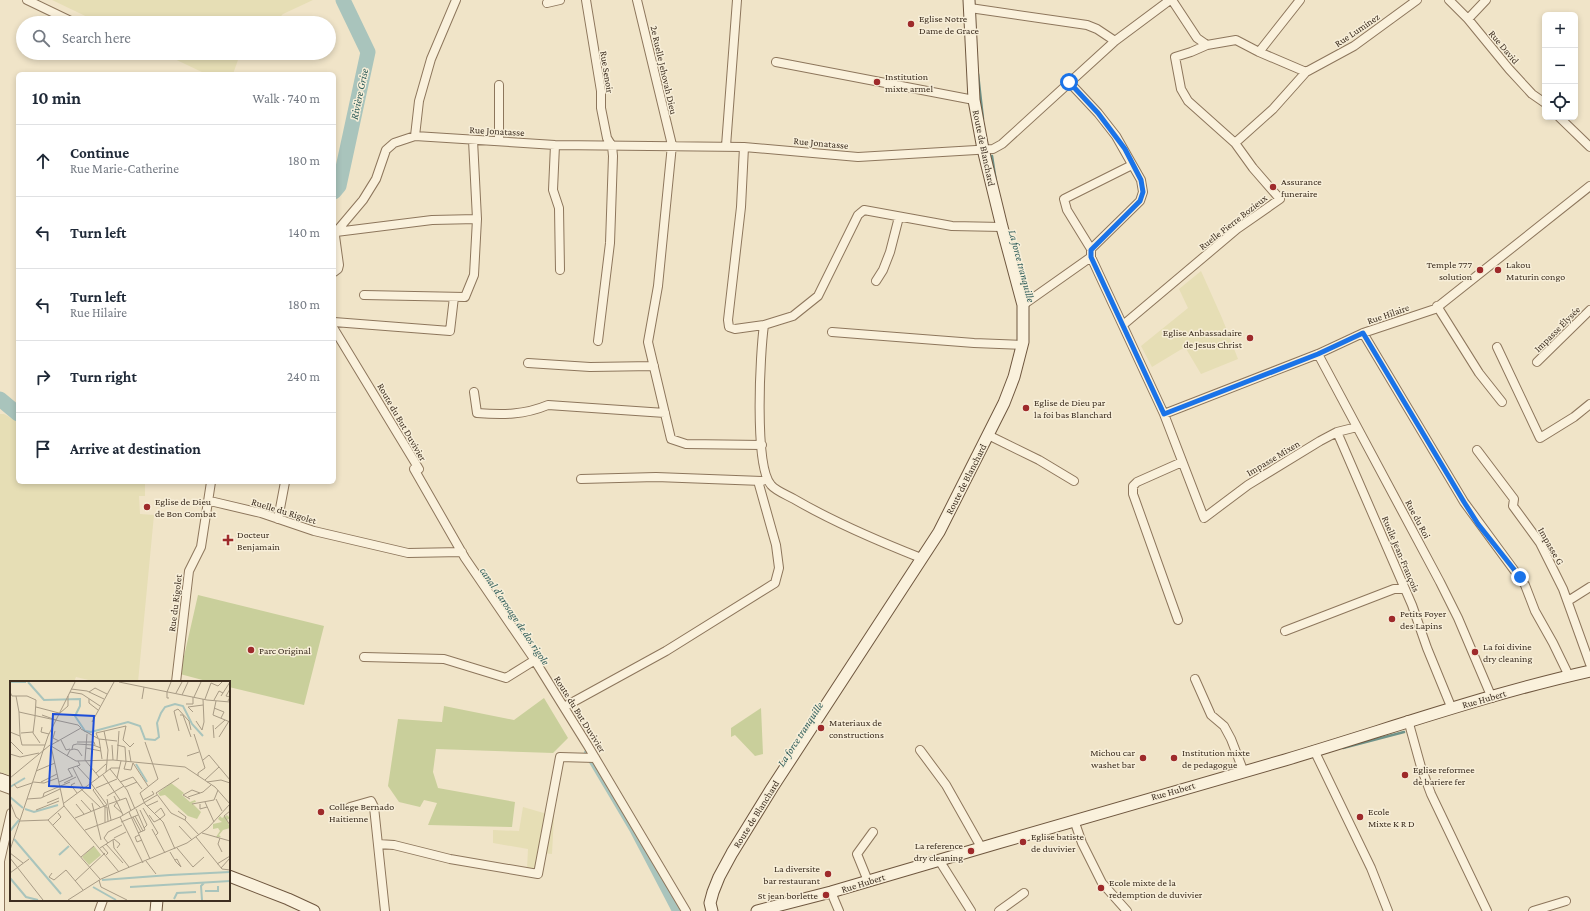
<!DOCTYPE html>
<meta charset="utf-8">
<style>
:root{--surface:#fff;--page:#f2f2f3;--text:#1f2937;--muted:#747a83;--line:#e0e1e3}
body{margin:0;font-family:"Crimson Pro",serif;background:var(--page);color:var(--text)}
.controls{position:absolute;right:12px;top:12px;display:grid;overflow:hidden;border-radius:6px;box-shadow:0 2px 6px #0003}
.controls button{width:36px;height:36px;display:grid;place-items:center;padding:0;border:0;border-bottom:1px solid var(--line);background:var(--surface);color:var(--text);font:20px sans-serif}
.stop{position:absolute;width:12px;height:12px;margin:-9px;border:3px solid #1a73e8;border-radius:50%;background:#fff}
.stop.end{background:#1a73e8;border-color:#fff;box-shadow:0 1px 4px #0008}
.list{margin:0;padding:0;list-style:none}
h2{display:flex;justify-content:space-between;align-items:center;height:52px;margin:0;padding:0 16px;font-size:17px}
h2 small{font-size:13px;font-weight:400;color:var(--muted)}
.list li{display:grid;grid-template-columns:26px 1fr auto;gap:12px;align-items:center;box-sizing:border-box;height:72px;padding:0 16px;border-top:1px solid var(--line)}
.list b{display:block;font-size:15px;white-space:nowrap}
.list p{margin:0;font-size:13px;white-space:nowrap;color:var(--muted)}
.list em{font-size:13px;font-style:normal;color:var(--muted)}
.icon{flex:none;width:22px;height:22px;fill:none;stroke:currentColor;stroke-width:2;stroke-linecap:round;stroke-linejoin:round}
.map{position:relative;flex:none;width:1590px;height:911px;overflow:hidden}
.search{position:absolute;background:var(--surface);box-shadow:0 2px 6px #0003;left:16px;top:16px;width:320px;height:44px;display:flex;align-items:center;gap:10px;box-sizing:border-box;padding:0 14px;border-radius:22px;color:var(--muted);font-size:15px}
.panel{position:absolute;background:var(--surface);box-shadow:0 2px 6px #0003;left:16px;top:72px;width:320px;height:412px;border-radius:6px}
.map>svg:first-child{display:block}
.farmland{fill:#e6deb5}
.green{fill:#c9cf9b}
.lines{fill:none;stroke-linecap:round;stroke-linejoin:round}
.stream{stroke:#6f938a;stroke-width:2.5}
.canal{stroke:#a9c4bc;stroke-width:8}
.river{stroke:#a9c4bc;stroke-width:15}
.street-casing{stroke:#8d765c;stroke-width:10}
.secondary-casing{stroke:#6f573f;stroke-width:13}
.street{stroke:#faf1dc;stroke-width:8}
.secondary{stroke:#faf1dc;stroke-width:11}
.route{stroke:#1a73e8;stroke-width:5}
.poi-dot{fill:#9e2a2b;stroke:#f7eed8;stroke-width:1.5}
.labels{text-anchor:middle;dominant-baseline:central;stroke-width:3;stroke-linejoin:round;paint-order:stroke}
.poi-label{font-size:10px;fill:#3d2e20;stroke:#f7eed8;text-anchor:start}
.street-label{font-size:10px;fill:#3d2e20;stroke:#f7eed8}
.water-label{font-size:11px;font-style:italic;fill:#2f5d5a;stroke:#f7eed8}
.inset-river{fill:none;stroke:#a9c4bc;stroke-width:2}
.inset-road{fill:none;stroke:#a89b85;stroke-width:1}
.view{fill:#1d4ed8;fill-opacity:0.15;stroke:#1d4ed8;stroke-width:2}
.inset-edge{fill:none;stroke:#3d2e20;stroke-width:2}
</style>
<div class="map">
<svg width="1590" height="911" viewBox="0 0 1590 911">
<rect width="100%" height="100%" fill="#f0e4c8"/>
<!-- farmland -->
<path class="farmland" d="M 52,0 L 313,0 L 283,14 L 274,23 L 100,23 Z
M 162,53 L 243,53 L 239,57 L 233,74 L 206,74 Z
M 1201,271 L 1222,318 L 1238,359 L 1201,374 L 1185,347 L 1152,367 L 1141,346 L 1188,308 L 1179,289 Z
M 0,414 L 4,414 L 18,422 L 18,482 L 145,482 L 145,496 L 139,496 L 140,514 L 154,515 L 138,682 L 97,682 L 76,677 L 74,682 L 11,682 L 11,776 L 0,772 Z
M 523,807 L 554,816 L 552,854 L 541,853 L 537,871 L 527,869 L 528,849 L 493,843 L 493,830 L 519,831 Z"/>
<!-- green -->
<path class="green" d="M 198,595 L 324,626 L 304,705 L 229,687 L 229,682 L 210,682 L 180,674 Z
M 544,698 L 568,738 L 553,753 L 436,749 L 433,772 L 438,788 L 515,802 L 512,827 L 428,825 L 437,803 L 424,800 L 420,807 L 399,802 L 388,786 L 398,719 L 442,722 L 444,706 L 514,720 Z
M 761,708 L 763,754 L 755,756 L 735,735 L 731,737 L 731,728 Z"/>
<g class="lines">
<!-- stream -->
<path class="stream" d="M 978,74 L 983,119
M 992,156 L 996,182
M 1343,748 L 1404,732"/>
<!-- canal -->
<path class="canal" d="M 588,753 L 633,829 L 676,911"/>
<!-- river -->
<path class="river" d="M 334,192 L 339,186 L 368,52 L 343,0
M 0,399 L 18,414"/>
<!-- street casing -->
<g class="street-casing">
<path id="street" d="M 27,0 L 75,23
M 586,0 L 601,91 L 601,108 L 607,138 L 612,146 L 613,156 L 610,243 L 598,341
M 637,0 L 672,145 L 658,286 L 648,342 L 671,439 L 686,444 L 762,445
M 1172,0 L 1197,38 L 1207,45 L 1236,40 L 1259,52 L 1306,72
M 1449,0 L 1468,19 L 1509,69 L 1532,94 L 1545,103
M 547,3 L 560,0
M 970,8 L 1087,25 L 1097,29 L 1115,41
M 1468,19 L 1486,0
M 1207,45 L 1191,52 L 1175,57 L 1181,89 L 1188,101 L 1235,143
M 1259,52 L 1300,0
M 776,62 L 974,100
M 1069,82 L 1098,113 L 1116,136 L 1141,180 L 1143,192 L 1140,201 L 1091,249 L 1091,257
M 499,85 L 499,141
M 1559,117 L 1590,147
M 415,136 L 555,145 L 744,147 L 858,157 L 993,149 L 1002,144 L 1115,41 L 1170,0
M 555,145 L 553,190 L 559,208 L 560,270
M 726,146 L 737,0
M 744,147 L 741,207 L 728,320 L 729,327 L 735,329 L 764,325
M 336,232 L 432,220 L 477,219
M 1091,249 L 1067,210 L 1064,199 L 1132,165
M 334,272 L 338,269 L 339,265 L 335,236 L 336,232 L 363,200 L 376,179 L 386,150 L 394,143 L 415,136 L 419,101 L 431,59 L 456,0
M 876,281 L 883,270 L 890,252 L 899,217
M 364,295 L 465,297 L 474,275 L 477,219 L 473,140
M 1023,305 L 1091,257 L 1164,414 L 1204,518 L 1248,485 L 1320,441 L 1337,432 L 1357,427
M 1437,306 L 1479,373 L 1502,402
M 334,322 L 450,331 L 454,297
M 1123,325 L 1237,229 L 1280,199 L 1253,168 L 1235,143 L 1273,109 L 1306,72 L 1354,46 L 1417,0
M 334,329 L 419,469 L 414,469 L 465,558 L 532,656 L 588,746 L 686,911
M 832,332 L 974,343 L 1022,345
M 1363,333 L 1464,502 L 1525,585 L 1535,611 L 1553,643 L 1569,676
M 1497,347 L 1540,438 L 1574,417 L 1590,404
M 1318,354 L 1440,582 L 1458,618 L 1492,698
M 1537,362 L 1590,310
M 528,363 L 590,367 L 654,366
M 474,392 L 477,413 C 503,415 524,415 548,405 L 665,413
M 1164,414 L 1318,354 L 1363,333 L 1435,309 L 1590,186
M 1337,432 L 1412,605 L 1427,648 L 1452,709
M 988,435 L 1039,460 L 1074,481
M 1477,450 L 1514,499 L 1513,506 L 1540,543 L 1563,589 L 1590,664
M 581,479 L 656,477 L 762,481
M 210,501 L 261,513 L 314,531 L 408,553 L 462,552
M 278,519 L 285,482
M 921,558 C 878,541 835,523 794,499 C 787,495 776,491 771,485 C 754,466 760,353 764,325 L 793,316 L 818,296 L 858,215 L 864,210 L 952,226 L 1002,227
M 1568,601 L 1590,587
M 1178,620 L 1133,494 L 1133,486 L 1137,482 L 1182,462
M 1285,631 L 1394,589 L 1405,589
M 364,657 L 444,659 L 506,678 L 535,660
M 1195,679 L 1211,715 L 1224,726 L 1231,739 L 1243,770
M 176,682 L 189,571 L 201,547 L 211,482
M 564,707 L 666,651 L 775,583 L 779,568 L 776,545 L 758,481
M 1408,720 L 1421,767 L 1431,794 L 1487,911
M 920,750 L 946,785 L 981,847
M 1314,750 L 1371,868 L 1388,911
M 0,786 L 11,790
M 350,807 L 371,801 L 374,807 L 385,911
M 1074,820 L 1082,843 L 1102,883 L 1127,911
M 378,844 L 394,845 L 450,859 L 538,874 L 560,757 L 595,758
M 939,860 L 971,911
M 0,861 L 0,911
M 0,861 L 11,813
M 868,881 L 857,854 L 873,832
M 831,892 L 839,911
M 99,911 L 103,900
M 999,911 L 1024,893
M 1533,911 L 1566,901"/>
</g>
<!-- secondary casing -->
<g class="secondary-casing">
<path id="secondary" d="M 0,779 L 11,783
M 229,876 L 288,899 L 314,911
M 156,911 L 157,900
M 712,911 L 710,903 L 713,892 L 719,877 L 732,853 L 772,788 L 939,532 L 1004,403 L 1014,377 L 1023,342 L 1023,305 L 1002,227 L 983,149 L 974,100 L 969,0
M 757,911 L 831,892 C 982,847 1134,804 1285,760 C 1386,730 1487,694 1590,671"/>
</g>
<!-- street -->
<use href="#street" class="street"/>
<!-- secondary -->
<use href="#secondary" class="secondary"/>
</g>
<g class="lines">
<!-- route -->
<path class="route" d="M 1069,82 L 1098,113 L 1125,149 L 1141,180 L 1143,192 L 1140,201 L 1091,250 L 1091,257 L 1164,414 L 1318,354 L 1363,333 L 1464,502 L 1478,524 L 1520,577"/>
</g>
<!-- markers -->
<g class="poi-dot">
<circle cx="911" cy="24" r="4"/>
<circle cx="877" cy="82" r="4"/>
<circle cx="1273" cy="187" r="4"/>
<circle cx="1480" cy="270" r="4"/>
<circle cx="1498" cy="270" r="4"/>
<circle cx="1250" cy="338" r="4"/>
<circle cx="1026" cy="408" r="4"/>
<circle cx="147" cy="507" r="4"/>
<path d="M226 534h4v4h4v4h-4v4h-4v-4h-4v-4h4z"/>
<circle cx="1392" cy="619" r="4"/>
<circle cx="251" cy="650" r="4"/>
<circle cx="1475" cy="652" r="4"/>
<circle cx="821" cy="728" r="4"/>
<circle cx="1143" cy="758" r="4"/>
<circle cx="1174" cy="758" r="4"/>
<circle cx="1405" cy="775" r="4"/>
<circle cx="321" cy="812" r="4"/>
<circle cx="1360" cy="817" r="4"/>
<circle cx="1023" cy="842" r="4"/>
<circle cx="971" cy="851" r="4"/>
<circle cx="828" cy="874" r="4"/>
<circle cx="1101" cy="888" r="4"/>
<circle cx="826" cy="895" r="4"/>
</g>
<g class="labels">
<!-- poi labels -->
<g class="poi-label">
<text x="919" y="18">Eglise Notre<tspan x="919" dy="12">Dame de Grace</tspan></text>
<text x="885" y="76">Institution<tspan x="885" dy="12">mixte armel</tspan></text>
<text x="1281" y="181">Assurance<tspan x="1281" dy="12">funeraire</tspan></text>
<text x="1472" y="264" text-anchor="end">Temple 777<tspan x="1472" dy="12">solution</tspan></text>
<text x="1506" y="264">Lakou<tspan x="1506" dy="12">Maturin congo</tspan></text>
<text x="1242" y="332" text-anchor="end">Eglise Anbassadaire<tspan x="1242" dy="12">de Jesus Christ</tspan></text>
<text x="1034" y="402">Eglise de Dieu par<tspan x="1034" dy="12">la foi bas Blanchard</tspan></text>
<text x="155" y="501">Eglise de Dieu<tspan x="155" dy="12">de Bon Combat</tspan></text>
<text x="237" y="534">Docteur<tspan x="237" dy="12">Benjamain</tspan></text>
<text x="1400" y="613">Petits Foyer<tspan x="1400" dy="12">des Lapins</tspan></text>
<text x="1483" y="646">La foi divine<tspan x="1483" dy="12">dry cleaning</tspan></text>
<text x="259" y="650">Parc Original</text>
<text x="829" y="722">Materiaux de<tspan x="829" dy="12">constructions</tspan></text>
<text x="1135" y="752" text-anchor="end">Michou car<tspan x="1135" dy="12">washet bar</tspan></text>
<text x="1182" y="752">Institution mixte<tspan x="1182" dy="12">de pedagogue</tspan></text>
<text x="1413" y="769">Eglise reformee<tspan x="1413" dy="12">de bariere fer</tspan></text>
<text x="329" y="806">College Bernado<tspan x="329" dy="12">Haitienne</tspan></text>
<text x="1368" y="811">Ecole<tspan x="1368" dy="12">Mixte K R D</tspan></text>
<text x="1031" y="836">Eglise batiste<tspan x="1031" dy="12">de duvivier</tspan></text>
<text x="963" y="845" text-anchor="end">La reference<tspan x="963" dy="12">dry cleaning</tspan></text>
<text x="820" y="868" text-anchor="end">La diversite<tspan x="820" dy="12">bar restaurant</tspan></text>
<text x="1109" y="882">Ecole mixte de la<tspan x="1109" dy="12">redemption de duvivier</tspan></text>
<text x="818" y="895" text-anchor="end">St jean borlette</text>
</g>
<!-- street labels -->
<g class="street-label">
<text transform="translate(1357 30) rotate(-34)">Rue Luminez</text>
<text transform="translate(1504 47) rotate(50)">Rue David</text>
<text transform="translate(664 70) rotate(77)">2e Ruelle Jehovah Dieu</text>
<text transform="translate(607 72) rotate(81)">Rue Senoir</text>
<text transform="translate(497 131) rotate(3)">Rue Jonatasse</text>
<text transform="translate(821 143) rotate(5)">Rue Jonatasse</text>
<text transform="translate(984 148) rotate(78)">Route de Blanchard</text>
<text transform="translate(1233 222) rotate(-38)">Ruelle Pierre Bozieux</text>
<text transform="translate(1388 314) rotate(-19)">Rue Hilaire</text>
<text transform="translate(1557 329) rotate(-45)">Impasse Élysée</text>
<text transform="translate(402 422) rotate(60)">Route du But Duvivier</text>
<text transform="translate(1273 458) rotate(-31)">Impasse Mixen</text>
<text transform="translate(966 479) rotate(-63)">Route de Blanchard</text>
<text transform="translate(284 511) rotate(17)">Ruelle du Rigolet</text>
<text transform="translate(1418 519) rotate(62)">Rue du Roi</text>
<text transform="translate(1551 546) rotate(60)">Impasse G</text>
<text transform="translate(1401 554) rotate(67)">Ruelle Jean-François</text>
<text transform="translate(175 603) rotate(-83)">Rue du Rigolet</text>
<text transform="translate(1484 699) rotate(-16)">Rue Hubert</text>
<text transform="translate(580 714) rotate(58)">Route du But Duvivier</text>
<text transform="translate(1173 791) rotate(-16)">Rue Hubert</text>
<text transform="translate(756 814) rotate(-58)">Route de Blanchard</text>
<text transform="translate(863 883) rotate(-17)">Rue Hubert</text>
</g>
<!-- water labels -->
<g class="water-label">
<text transform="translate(359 94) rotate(-78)">Rivière Grise</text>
<text transform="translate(1022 266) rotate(75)">La force tranquille</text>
<text transform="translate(515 616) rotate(56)">canal d'arosage de dos rigole</text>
<text transform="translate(800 734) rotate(-57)">La force tranquille</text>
</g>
</g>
<!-- overview -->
<g transform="translate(10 681)">
<rect width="220" height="220" fill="#f0e4c8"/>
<path d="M 161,102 L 174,112 L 172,114 L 180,121 L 185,119 L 186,121 L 182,122 L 191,131 L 187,138 L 178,135 L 155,114 L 150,115 L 148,112 ZM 217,134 L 220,137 L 217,139 L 220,147 L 213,149 L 209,154 L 211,156 L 206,156 L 210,150 L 208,147 L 203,148 L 203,143 L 212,141 L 208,138 L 210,135 L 212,137 ZM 84,165 L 91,174 L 79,184 L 72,176 Z" fill="#c9cf9b"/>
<path class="inset-river" d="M 1,1 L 16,1M 18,1 L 34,19 L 70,18 L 70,25 L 65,35 L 75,50 L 81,51 L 118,41 L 130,45 L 135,58 L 145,59 L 149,56 L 147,42 L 151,32 L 155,26 L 165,23 L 173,25 L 182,43 L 193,55M 126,83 L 137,101M 0,106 L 15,97M 0,116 L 13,127M 15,128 L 24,131 L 48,124M 0,150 L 9,139M 4,158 L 51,213M 49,174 L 59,165M 160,194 L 220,191M 0,197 L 16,216 L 28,219M 92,199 L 160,194M 83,206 L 106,219M 120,206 L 220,200M 195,210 L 208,210 L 208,205M 164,218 L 167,212 L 186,211M 192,219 L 191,205 L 194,202"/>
<path class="inset-road" d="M 109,1 L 197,19 L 220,21M 61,8 L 77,10 L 94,18M 0,11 L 2,15 L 17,15 L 26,19 L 25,36M 60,11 L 72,13 L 90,25M 79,11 L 85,7 L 97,13M 166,12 L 172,1M 172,14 L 178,1M 6,15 L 9,31 L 68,44 L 71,47 L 41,64M 211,15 L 220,1M 184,16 L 191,1M 159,17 L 157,17 L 157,11 L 161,1M 79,18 L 79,22 L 88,29M 132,18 L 134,6M 195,18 L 201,2 L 208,5 L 212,1M 204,19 L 209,10 L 213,12M 206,20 L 203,34 L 220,41M 218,20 L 220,16 L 216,15 L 220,8M 176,23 L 183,23 L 183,16M 26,26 L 49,32M 204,27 L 214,31 L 211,37M 9,31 L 10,55M 183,31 L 178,26 L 193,24M 50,32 L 58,25 L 58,15M 32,34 L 46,39M 170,34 L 173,34 L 181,56M 25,36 L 23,52 L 30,62M 186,40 L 192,49 L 194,41 L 193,18M 82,41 L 104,1M 203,44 L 204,57M 32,46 L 31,51 L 39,53M 71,48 L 89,58 L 107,60M 205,48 L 215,39M 45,50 L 43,57 L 49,60M 169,50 L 164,30 L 168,28 L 179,40 L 181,49M 0,51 L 10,55 L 12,64 L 35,64M 11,52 L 23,51M 77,53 L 75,79 L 89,96M 184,53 L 195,87 L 188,92 L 188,95M 209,56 L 219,40M 88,57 L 86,52 L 116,45 L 113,59 L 120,66 L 124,62M 89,58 L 92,78M 51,59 L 56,69 L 60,68M 0,60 L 13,73M 67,61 L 84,61 L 85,64M 135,61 L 148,98 L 130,112 L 135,123 L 153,141 L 165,168M 102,64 L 103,79M 107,64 L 115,66 L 116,81M 41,65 L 66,80 L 103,79 L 175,86 L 205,106 L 220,123M 41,65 L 54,125 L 109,191M 76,67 L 91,70M 62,68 L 63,64 L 67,63 L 83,64 L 91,67M 119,69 L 121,81M 0,73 L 10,76 L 29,72M 57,75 L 60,69 L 64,68 L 68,69 L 72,75M 177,75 L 189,71M 107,79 L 109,50M 193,79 L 199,74 L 220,99M 116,81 L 114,88 L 121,89 L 123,82M 123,82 L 138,105M 67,85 L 81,100M 63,87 L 73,107M 100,88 L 117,109 L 125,128M 26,90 L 45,82M 96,91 L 101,87 L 110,87M 86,92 L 96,83M 93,94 L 110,119M 62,95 L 58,88 L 70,84 L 68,80M 0,97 L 40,64M 107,97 L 111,80M 169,97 L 146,112 L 161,132 L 175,139 L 189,154M 195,99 L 209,86M 23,101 L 34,102 L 48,97M 31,101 L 47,93M 49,101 L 63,95M 110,101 L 123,96 L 132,108M 197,101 L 211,99 L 220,102M 54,102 L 66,96M 65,102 L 61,104 L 67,112M 4,103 L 7,107 L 22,102M 115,106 L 127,101M 70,107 L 91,127M 85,107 L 83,109 L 95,126 L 95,141M 86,107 L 107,98M 97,115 L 114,105M 104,115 L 113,134M 33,116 L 34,112 L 60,101M 178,116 L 193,111 L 201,104M 17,118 L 31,117 L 50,108M 97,118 L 101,139M 180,118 L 173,114 L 182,109 L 190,112M 206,118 L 212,130M 71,119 L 81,130M 133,119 L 144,113 L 142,110M 0,121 L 6,136 L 10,139M 107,121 L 104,125 L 112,132M 195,121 L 204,141M 37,122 L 49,117M 54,122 L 96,91 L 98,69 L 94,50M 82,122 L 91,159M 66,123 L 74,133M 99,123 L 116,117 L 121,130M 182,123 L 204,119 L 208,109M 190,123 L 190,128 L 197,126M 137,125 L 148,120M 95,126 L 97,126 L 98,140M 133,127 L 148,152 L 146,154M 126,128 L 135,149 L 128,152M 26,129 L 49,120M 130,129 L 137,144 L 134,147M 168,130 L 176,136 L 175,139M 220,130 L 214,135 L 220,144M 119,131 L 140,178M 145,132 L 151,127 L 155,134 L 150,138M 139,134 L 144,141 L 150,138M 125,135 L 133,150M 110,136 L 133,182M 123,136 L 131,151M 65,137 L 97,124 L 80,101M 38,139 L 54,125M 10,140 L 38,139 L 90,198M 111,141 L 128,134M 43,144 L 51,136 L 48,132M 169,145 L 182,159M 142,148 L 155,172M 75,149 L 110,136 L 147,114M 192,152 L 220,160M 129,154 L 125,156 L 127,161 L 132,159M 186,156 L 212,188 L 220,189M 104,157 L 116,151M 210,157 L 208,163 L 212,171M 104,158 L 110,163 L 107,167M 103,159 L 104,167 L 119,186M 98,162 L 94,157 L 98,151 L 112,144M 96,163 L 113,182M 92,165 L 98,172 L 96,174M 90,167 L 104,158M 167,167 L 183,186 L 194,176M 0,169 L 38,55 L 65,1M 160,171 L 166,181 L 171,186 L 167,178 L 165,179M 0,172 L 13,182M 71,176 L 84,165M 0,177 L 33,219M 136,180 L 146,193M 207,183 L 220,175M 211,187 L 220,177M 0,192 L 19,178M 42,192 L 39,196 L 44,199 L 56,189 L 73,209M 89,199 L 91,206 L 117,219M 65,200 L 95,172M 58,219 L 91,198 L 177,162 L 198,147 L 220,123"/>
<path class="view" d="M 43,33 L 84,35 L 80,107 L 39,105 Z"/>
<rect width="220" height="220" class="inset-edge"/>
</g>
</svg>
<div class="controls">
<button>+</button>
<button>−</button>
<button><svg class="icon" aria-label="locate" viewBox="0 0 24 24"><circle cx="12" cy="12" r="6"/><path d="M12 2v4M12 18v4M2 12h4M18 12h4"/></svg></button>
</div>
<div class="stop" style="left:1069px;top:82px"></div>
<div class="stop end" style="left:1520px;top:577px"></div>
<div class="search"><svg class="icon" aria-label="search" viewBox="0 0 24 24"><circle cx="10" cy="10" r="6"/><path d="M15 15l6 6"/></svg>Search here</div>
<section class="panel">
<h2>10 min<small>Walk · 740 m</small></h2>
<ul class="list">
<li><svg class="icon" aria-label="ahead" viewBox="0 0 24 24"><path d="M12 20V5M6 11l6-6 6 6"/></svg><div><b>Continue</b><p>Rue Marie-Catherine</p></div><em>180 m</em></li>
<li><svg class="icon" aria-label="left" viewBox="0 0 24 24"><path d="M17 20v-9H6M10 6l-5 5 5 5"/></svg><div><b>Turn left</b></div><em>140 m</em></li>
<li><svg class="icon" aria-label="left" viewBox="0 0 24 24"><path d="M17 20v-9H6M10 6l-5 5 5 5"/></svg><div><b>Turn left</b><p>Rue Hilaire</p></div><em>180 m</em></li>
<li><svg class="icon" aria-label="right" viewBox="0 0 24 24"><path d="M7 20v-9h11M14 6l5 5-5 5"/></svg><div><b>Turn right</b></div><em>240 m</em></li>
<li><svg class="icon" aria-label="arrive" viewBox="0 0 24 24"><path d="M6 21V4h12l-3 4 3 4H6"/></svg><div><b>Arrive at destination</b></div></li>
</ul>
</section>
</div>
